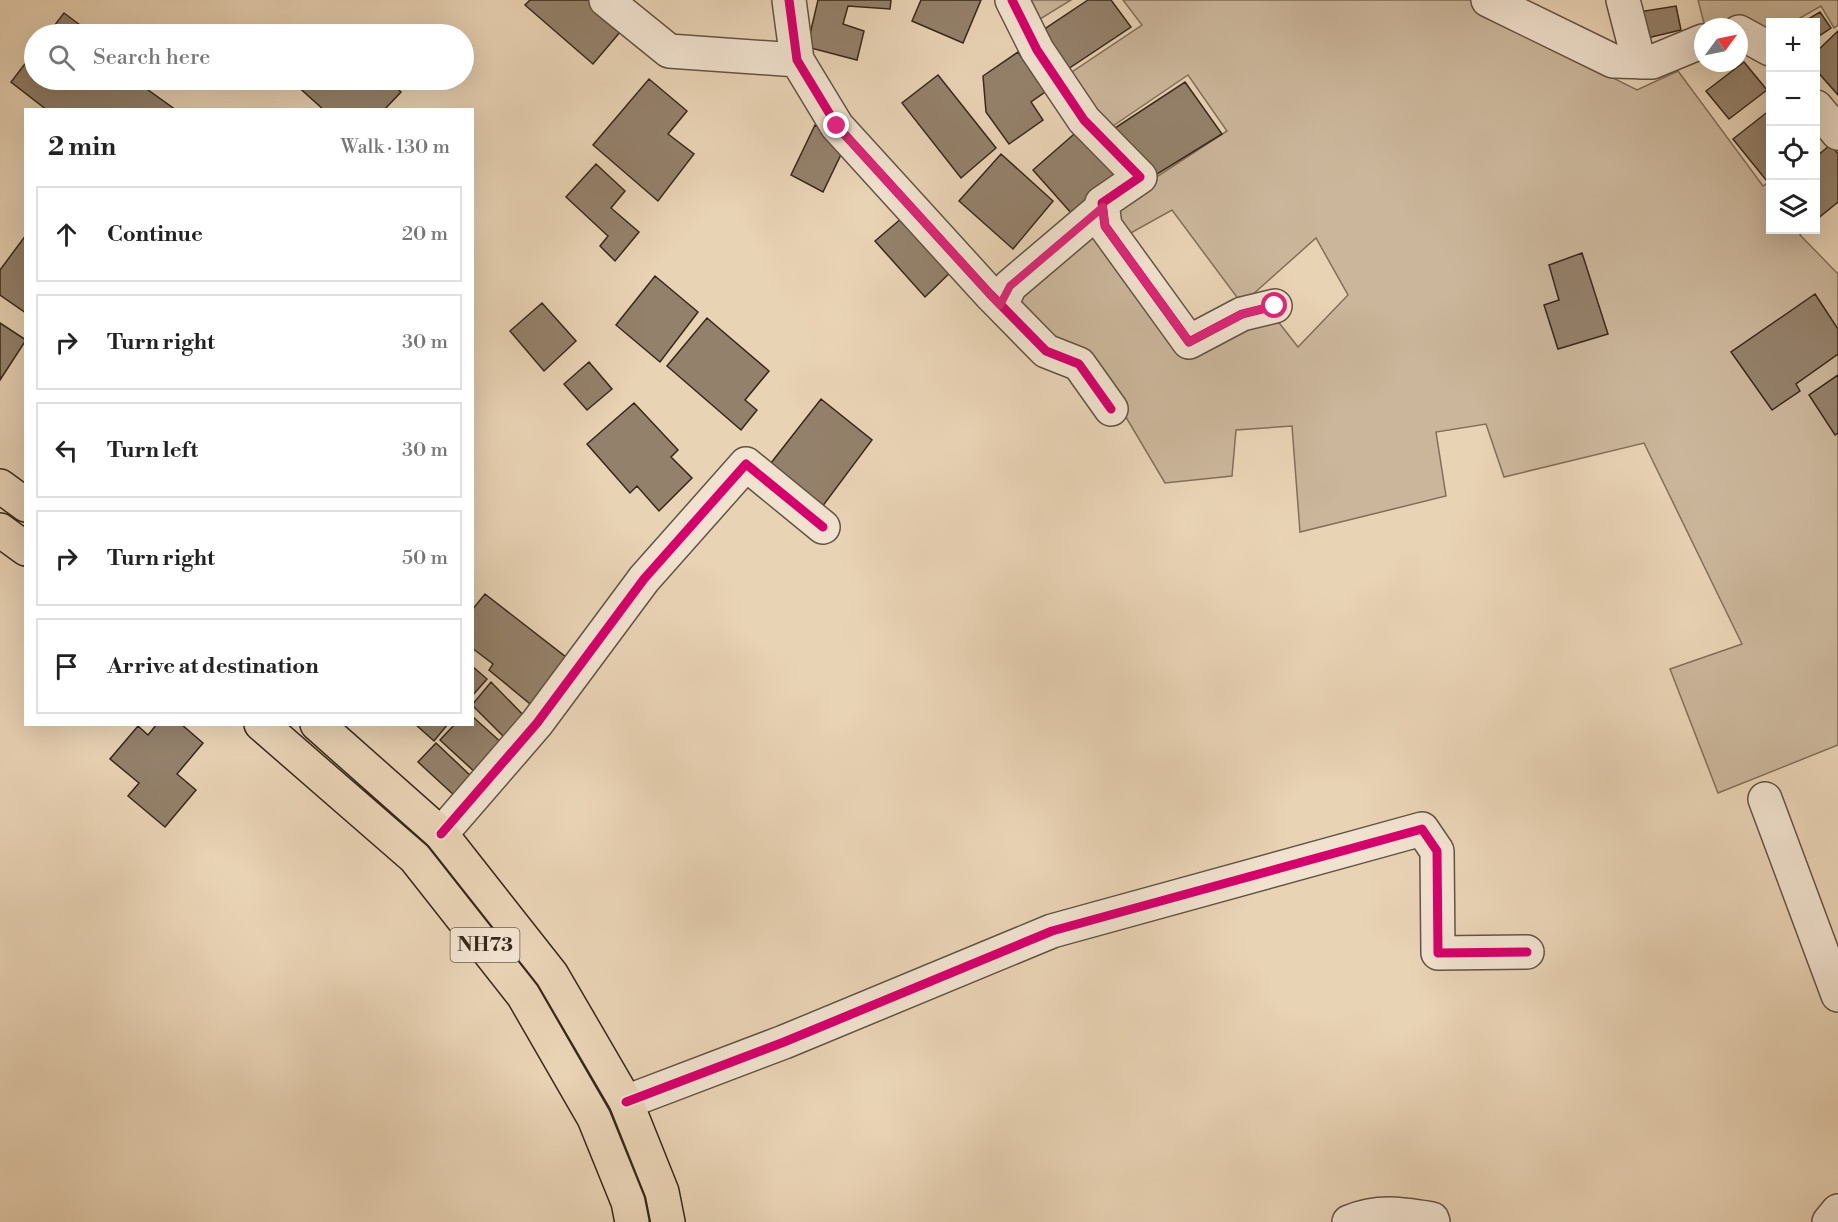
<!DOCTYPE html>
<meta charset="utf-8">
<style>
:root{--surface:#fff;--page:#f2f2f2;--text:#222;--muted:#767676;--line:#e0e0e0}
body{margin:0;font-family:"Libre Bodoni",serif;background:var(--page);color:var(--text)}
.controls{position:absolute;right:18px;top:18px;display:grid;overflow:hidden;border-radius:0px;box-shadow:0 6px 24px #0002}
.controls button{width:54px;height:54px;display:grid;place-items:center;padding:0;border:0;border-bottom:2px solid var(--line);background:var(--surface);color:var(--text);font:30px sans-serif}
.compass{position:absolute;left:1694px;top:18px;width:54px;height:54px;border-radius:50%;background:var(--surface);box-shadow:0 6px 24px #0002;rotate:57deg}
.stop{position:absolute;width:18px;height:18px;margin:-14px;border:4px solid #db2777;border-radius:50%;background:#fff}
.stop.end{background:#db2777;border-color:#fff;box-shadow:0 2px 6px #0008}
.list{margin:0;padding:0;list-style:none}
h2{display:flex;justify-content:space-between;align-items:center;height:78px;margin:0;padding:0 24px;font-size:26px}
h2 small{font-size:20px;font-weight:400;color:var(--muted)}
.list li{display:grid;grid-template-columns:39px 1fr auto;gap:18px;align-items:center;box-sizing:border-box;height:96px;margin:0 12px 12px;padding:0 12px;border:2px solid var(--line);border-radius:0px}
.list b{display:block;font-size:22px;white-space:nowrap}
.list em{font-size:20px;font-style:normal;color:var(--muted)}
.icon{flex:none;width:33px;height:33px;fill:none;stroke:currentColor;stroke-width:2;stroke-linecap:round;stroke-linejoin:round}
.map{position:relative;flex:none;width:1838px;height:1222px;overflow:hidden}
.search{position:absolute;background:var(--surface);box-shadow:0 6px 24px #0002;left:24px;top:24px;width:450px;height:66px;display:flex;align-items:center;gap:15px;box-sizing:border-box;padding:0 21px;border-radius:33px;color:var(--muted);font-size:22px}
.panel{position:absolute;background:var(--surface);box-shadow:0 6px 24px #0002;left:24px;top:108px;width:450px;height:618px;border-radius:0px}
.map>svg:first-child{display:block}
.green{fill:#cbb69b;stroke:#816f5b;stroke-width:1.5}
.building{fill:#94816b;stroke:#37281b;stroke-width:1.5}
.lines{fill:none;stroke-linecap:round;stroke-linejoin:round}
.street-casing{stroke:#645342;stroke-width:36}
.highway-casing{stroke:#37281b;stroke-width:36}
.street{stroke:#f1e2cf;stroke-width:33}
.highway{stroke:#e9d3b5;stroke-width:33}
.cycleway-casing{stroke:#f1e2cf;stroke-width:13}
.cycleway{stroke:#d6006c;stroke-width:9}
.route{stroke:#db2777;stroke-width:8}
.labels{text-anchor:middle;dominant-baseline:central;stroke-width:4.5;stroke-linejoin:round;paint-order:stroke}
.shield{fill:#f1e2cf;stroke:#6f6051;stroke-width:1.5}
.shield-label{font-size:20px;font-weight:bold;fill:#37281b}
</style>
<div class="map">
<svg width="1838" height="1222" viewBox="0 0 1838 1222">
<rect width="100%" height="100%" fill="#e9d3b5"/>
<filter id="stains"><feTurbulence type="fractalNoise" baseFrequency=".00333" numOctaves="4"/><feColorMatrix values="0 0 0 0 .2 0 0 0 0 .09 0 0 0 0 .02 0 0 0 .5 -.17"/></filter>
<radialGradient id="worn" r=".72"><stop offset=".6" stop-color="#630" stop-opacity="0"/><stop offset="1" stop-color="#630" stop-opacity=".3"/></radialGradient>
<!-- green -->
<path class="green" d="M 1019,0 L 1071,0 L 1032,24 Z
M 1123,0 L 1477,0 L 1479,11 L 1637,90 L 1678,71 L 1763,186 L 1770,181 L 1770,230 L 1804,230 L 1800,235 L 1838,274 L 1838,745 L 1718,793 L 1670,669 L 1742,644 L 1644,443 L 1504,477 L 1486,424 L 1436,432 L 1446,496 L 1300,532 L 1292,426 L 1236,430 L 1232,476 L 1165,483 L 1120,407 L 1052,345 L 1012,304 L 1090,228 L 1191,354 L 1273,315 L 1298,347 L 1348,295 L 1316,238 L 1242,304 L 1172,210 L 1129,234 L 1112,206 L 1227,131 L 1188,75 L 1107,130 L 1069,74 L 1142,25 Z
M 1698,0 L 1838,0 L 1838,25 L 1834,28 L 1821,6 L 1793,22 L 1770,22 L 1770,35 L 1735,19 L 1705,27 Z"/>
<!-- building -->
<path class="building" d="M 530,0 L 596,0 L 621,31 L 593,64 L 525,5 Z
M 818,0 L 891,0 L 890,9 L 848,6 L 843,24 L 864,31 L 857,60 L 807,47 Z
M 921,0 L 981,0 L 963,43 L 912,21 Z
M 1088,0 L 1111,0 L 1131,27 L 1065,71 L 1040,32 Z
M 1676,6 L 1681,30 L 1643,39 L 1638,12 Z
M 1820,12 L 1831,28 L 1816,38 L 1816,22 L 1803,22 Z
M 64,13 L 92,34 L 48,34 Z
M 1838,31 L 1838,95 L 1816,70 L 1816,52 Z
M 34,52 L 34,80 L 134,80 L 176,110 L 47,110 L 11,82 Z
M 1018,52 L 1045,92 L 1031,102 L 1043,120 L 1009,144 L 986,112 L 983,76 Z
M 1744,62 L 1767,90 L 1729,119 L 1706,91 Z
M 938,75 L 996,148 L 961,178 L 902,103 Z
M 649,79 L 687,111 L 668,134 L 694,154 L 658,201 L 593,145 Z
M 298,80 L 388,80 L 401,92 L 384,110 L 324,110 L 294,83 Z
M 1185,82 L 1222,134 L 1149,179 L 1115,128 Z
M 1770,110 L 1770,176 L 1766,180 L 1733,139 Z
M 815,125 L 847,142 L 823,192 L 791,175 Z
M 1081,128 L 1120,171 L 1072,214 L 1033,170 Z
M 1831,144 L 1838,154 L 1838,202 L 1816,220 L 1816,157 Z
M 1001,154 L 1053,201 L 1013,249 L 959,201 Z
M 596,164 L 625,191 L 611,208 L 639,232 L 615,261 L 600,246 L 608,236 L 566,197 Z
M 909,212 L 958,265 L 925,297 L 875,241 Z
M 26,235 L 26,313 L 0,295 L 0,270 Z
M 1582,253 L 1608,334 L 1558,349 L 1544,305 L 1559,300 L 1549,265 Z
M 655,276 L 698,312 L 660,362 L 616,325 Z
M 1815,294 L 1838,329 L 1838,354 L 1796,384 L 1800,391 L 1772,410 L 1731,352 Z
M 542,303 L 576,341 L 544,371 L 510,331 Z
M 707,318 L 769,371 L 745,400 L 757,410 L 741,430 L 667,366 Z
M 0,323 L 26,340 L 0,380 Z
M 589,362 L 612,389 L 587,410 L 564,384 Z
M 1838,375 L 1838,433 L 1835,435 L 1809,395 Z
M 821,399 L 872,440 L 822,507 L 771,463 Z
M 634,403 L 678,450 L 671,457 L 692,478 L 659,511 L 637,486 L 630,493 L 587,444 Z
M 485,594 L 571,661 L 535,708 L 489,670 L 493,664 L 472,648 L 472,610 Z
M 472,666 L 487,679 L 472,696 Z
M 491,682 L 529,721 L 509,742 L 472,705 Z
M 472,716 L 504,745 L 477,774 L 440,740 L 455,724 L 472,724 Z
M 157,724 L 181,724 L 203,743 L 177,774 L 196,790 L 165,827 L 128,796 L 139,783 L 110,759 L 138,726 L 148,735 Z
M 415,724 L 448,724 L 434,741 Z
M 436,743 L 472,777 L 456,797 L 418,762 Z"/>
<g class="lines">
<!-- street casing -->
<g class="street-casing">
<path id="street" d="M 606,0 L 669,51 L 797,60
M 789,0 L 797,60 L 837,126 L 990,294 L 1046,351 L 1079,364 L 1111,409
M 1012,0 L 1037,50 L 1084,120 L 1140,177 L 1102,203 L 1105,226 L 1189,342 L 1242,314 L 1275,306
M 1488,0 L 1613,61 L 1652,62 L 1703,41
M 1623,0 L 1639,62
M 1739,32 L 1770,49
M 1816,107 L 1838,133
M 1001,305 L 1010,286 L 1103,207
M 1765,799 L 1838,995
M 441,834 L 537,723 L 644,579 L 746,464 L 823,527
M 626,1102 L 784,1042 L 1052,931 L 1422,829 L 1437,851 L 1438,953 L 1527,952
M 1349,1222 C 1379,1210 1401,1214 1432,1219 L 1433,1222
M 1829,1222 L 1838,1211"/>
</g>
<!-- highway casing -->
<g class="highway-casing">
<path id="highway" d="M 0,486 L 26,505
M 0,530 L 26,549
M 261,724 L 415,858 L 523,995 L 594,1118 L 628,1202 L 632,1222
M 317,724 L 441,834 L 552,975 L 626,1102 L 662,1192 L 668,1222"/>
</g>
<!-- street -->
<use href="#street" class="street"/>
<!-- highway -->
<use href="#highway" class="highway"/>
<!-- cycleway casing -->
<g class="cycleway-casing">
<path id="cycleway" d="M 789,0 L 797,60 L 837,126 L 990,294 L 1046,351 L 1079,364 L 1111,409
M 1012,0 L 1037,50 L 1084,120 L 1140,177 L 1102,203 L 1105,226 L 1189,342 L 1242,314 L 1275,306
M 441,834 L 537,723 L 644,579 L 746,464 L 823,527
M 626,1102 L 784,1042 L 1052,931 L 1422,829 L 1437,851 L 1438,953 L 1527,952"/>
</g>
<!-- cycleway -->
<use href="#cycleway" class="cycleway"/>
</g>
<g class="lines">
<!-- route -->
<path class="route" d="M 837,126 L 1000,305 L 1010,286 L 1103,207 L 1105,226 L 1189,342 L 1242,314 L 1275,306"/>
</g>
<g class="labels">
<!-- shield labels -->
<rect class="shield" x="450.5" y="928" width="69" height="34" rx="4.5"/>
<g class="shield-label">
<text x="485" y="945">NH73</text>
</g>
</g>
<rect width="100%" height="100%" filter="url(#stains)"/>
<rect width="100%" height="100%" fill="url(#worn)"/>
</svg>
<div class="controls">
<button>+</button>
<button>−</button>
<button><svg class="icon" aria-label="locate" viewBox="0 0 24 24"><circle cx="12" cy="12" r="6"/><path d="M12 2v4M12 18v4M2 12h4M18 12h4"/></svg></button>
<button><svg class="icon" aria-label="layers" viewBox="0 0 24 24"><path d="M12 4l9 5-9 5-9-5zM3 14l9 5 9-5"/></svg></button>
</div>
<svg class="compass" viewBox="-18 -18 36 36"><path d="M0-13l5 13h-10z" fill="#e53935"/><path d="M0 13l5-13h-10z" fill="#767676"/></svg>
<div class="stop" style="left:1275px;top:306px"></div>
<div class="stop end" style="left:837px;top:126px"></div>
<div class="search"><svg class="icon" aria-label="search" viewBox="0 0 24 24"><circle cx="10" cy="10" r="6"/><path d="M15 15l6 6"/></svg>Search here</div>
<section class="panel">
<h2>2 min<small>Walk · 130 m</small></h2>
<ul class="list">
<li><svg class="icon" aria-label="ahead" viewBox="0 0 24 24"><path d="M12 20V5M6 11l6-6 6 6"/></svg><div><b>Continue</b></div><em>20 m</em></li>
<li><svg class="icon" aria-label="right" viewBox="0 0 24 24"><path d="M7 20v-9h11M14 6l5 5-5 5"/></svg><div><b>Turn right</b></div><em>30 m</em></li>
<li><svg class="icon" aria-label="left" viewBox="0 0 24 24"><path d="M17 20v-9H6M10 6l-5 5 5 5"/></svg><div><b>Turn left</b></div><em>30 m</em></li>
<li><svg class="icon" aria-label="right" viewBox="0 0 24 24"><path d="M7 20v-9h11M14 6l5 5-5 5"/></svg><div><b>Turn right</b></div><em>50 m</em></li>
<li><svg class="icon" aria-label="arrive" viewBox="0 0 24 24"><path d="M6 21V4h12l-3 4 3 4H6"/></svg><div><b>Arrive at destination</b></div></li>
</ul>
</section>
</div>
